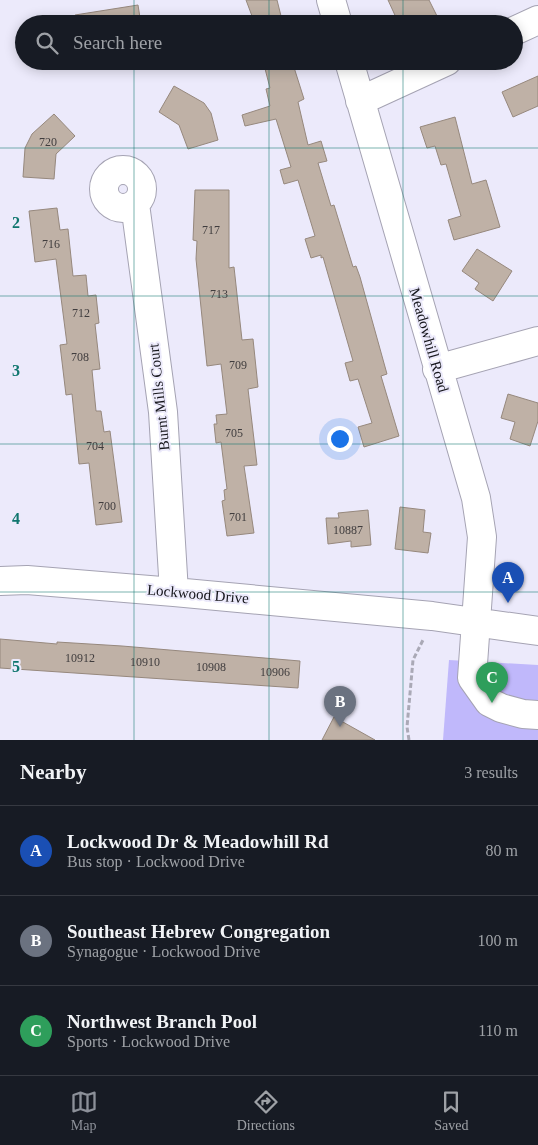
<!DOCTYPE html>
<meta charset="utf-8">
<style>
:root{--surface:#171b24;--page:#242831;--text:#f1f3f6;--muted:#9ea1a6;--line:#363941;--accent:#8c9099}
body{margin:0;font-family:"Times New Roman",serif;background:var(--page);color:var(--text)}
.you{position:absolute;left:339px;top:438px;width:18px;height:18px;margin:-12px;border:4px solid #fff;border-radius:50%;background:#1a73e8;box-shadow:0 0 0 8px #1a73e833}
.badge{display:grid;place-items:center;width:32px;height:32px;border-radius:50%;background:var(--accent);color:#fff;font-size:16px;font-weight:700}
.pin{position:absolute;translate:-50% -41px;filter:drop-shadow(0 1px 2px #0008)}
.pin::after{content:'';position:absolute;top:26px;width:18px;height:15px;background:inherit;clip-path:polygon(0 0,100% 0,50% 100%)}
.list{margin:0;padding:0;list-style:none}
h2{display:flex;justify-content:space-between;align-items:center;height:65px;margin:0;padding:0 20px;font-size:21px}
h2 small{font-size:16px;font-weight:400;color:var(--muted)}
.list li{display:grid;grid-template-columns:32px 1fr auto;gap:15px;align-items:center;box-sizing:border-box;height:90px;padding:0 20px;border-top:1px solid var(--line)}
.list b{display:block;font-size:19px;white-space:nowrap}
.list p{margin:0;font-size:16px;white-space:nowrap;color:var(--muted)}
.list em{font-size:16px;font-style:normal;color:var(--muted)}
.icon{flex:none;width:28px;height:28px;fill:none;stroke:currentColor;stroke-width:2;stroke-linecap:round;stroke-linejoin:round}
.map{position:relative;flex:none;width:538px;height:740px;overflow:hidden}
.search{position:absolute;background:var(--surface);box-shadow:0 2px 12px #0003;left:15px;right:15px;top:15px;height:55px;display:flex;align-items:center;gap:12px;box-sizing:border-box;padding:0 18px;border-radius:28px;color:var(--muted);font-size:19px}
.sheet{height:335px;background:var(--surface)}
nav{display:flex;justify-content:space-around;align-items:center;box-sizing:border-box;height:70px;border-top:1px solid var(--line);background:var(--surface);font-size:14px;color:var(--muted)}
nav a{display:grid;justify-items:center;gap:2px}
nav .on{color:var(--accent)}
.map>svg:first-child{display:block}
.green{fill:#c0b8fb}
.building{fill:#bfb1a6;stroke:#96887d}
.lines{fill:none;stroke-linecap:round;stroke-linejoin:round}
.minor-casing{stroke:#a5a3b3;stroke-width:30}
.path{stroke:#aaa9b6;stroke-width:3;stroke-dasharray:5 2.5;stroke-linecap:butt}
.minor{stroke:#fff;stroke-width:28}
.grid{fill:none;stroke:#0f766e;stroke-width:1;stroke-opacity:0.55}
.labels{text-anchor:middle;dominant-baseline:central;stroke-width:4;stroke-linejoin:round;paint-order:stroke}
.number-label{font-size:12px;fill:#403d3e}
.street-label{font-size:15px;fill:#16161c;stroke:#eceafb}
.grid-label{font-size:16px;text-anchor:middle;font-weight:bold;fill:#0f766e;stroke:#eceafb;stroke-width:4;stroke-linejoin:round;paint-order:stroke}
</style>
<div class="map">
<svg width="538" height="740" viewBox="0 0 538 740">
<rect width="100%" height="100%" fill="#eceafb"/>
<!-- green -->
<path class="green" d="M 449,660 L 538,665 L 538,740 L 443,740 Z"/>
<!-- building -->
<path class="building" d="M 246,0 L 277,0 L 283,24 L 255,24 Z
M 388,0 L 429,0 L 437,16 L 421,24 L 399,24 Z
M 138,5 L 141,24 L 76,24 L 75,15 Z
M 263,61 L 292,61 L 304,99 L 298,102 L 308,145 L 321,141 L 327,161 L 318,163 L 331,206 L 334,205 L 353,267 L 356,266 L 360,277 L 387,374 L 381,376 L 399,436 L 364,447 L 358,427 L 372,423 L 358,379 L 350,381 L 345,363 L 353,361 L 323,257 L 321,258 L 321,255 L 311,258 L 305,239 L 315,236 L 298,180 L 284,184 L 280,170 L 291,167 L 276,119 L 245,126 L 242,115 L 270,106 L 266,89 L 270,88 Z
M 538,76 L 538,106 L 513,117 L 502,92 Z
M 174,86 L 204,103 L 211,113 L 218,140 L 188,149 L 179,125 L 159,112 Z
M 54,114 L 75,136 L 56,154 L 54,179 L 23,177 L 25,148 L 32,134 Z
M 455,117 L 472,184 L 486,180 L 500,227 L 454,240 L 448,220 L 461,216 L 446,164 L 441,165 L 435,146 L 427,148 L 420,127 Z
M 195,190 L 229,190 L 229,268 L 234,267 L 242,340 L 253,339 L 258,387 L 248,389 L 257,465 L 244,466 L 254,533 L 227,536 L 222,501 L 225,500 L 224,490 L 227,489 L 221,442 L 216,443 L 214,424 L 217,424 L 216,415 L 227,414 L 221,364 L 207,366 L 196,259 L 197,241 L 193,240 Z
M 57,208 L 60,230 L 68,229 L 73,276 L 86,275 L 88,296 L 96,295 L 99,323 L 95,324 L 100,369 L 92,370 L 96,411 L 101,411 L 104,432 L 110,431 L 122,522 L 96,525 L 89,463 L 79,464 L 72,394 L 66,395 L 60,345 L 67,344 L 56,259 L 35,262 L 29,211 Z
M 477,249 L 512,271 L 493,301 L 475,289 L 479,283 L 462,271 Z
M 508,394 L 538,403 L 538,421 L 530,446 L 510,439 L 515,422 L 501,418 Z
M 400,507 L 425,510 L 423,532 L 431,533 L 428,553 L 395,549 Z
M 368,510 L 371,545 L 351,547 L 351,541 L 328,544 L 326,518 L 339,518 L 338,513 Z
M 0,639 L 57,644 L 57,642 L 122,646 L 300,661 L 298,688 L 0,668 Z
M 334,717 L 375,740 L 322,740 Z"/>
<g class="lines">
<!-- minor casing -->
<g class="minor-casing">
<path id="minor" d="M 331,0 L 338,24
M 514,31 L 538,20
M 349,61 L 476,498 L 482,537 L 472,678 L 489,702 L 501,708 L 523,714 L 538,715
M 360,101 L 447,61
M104 189a19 19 0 1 1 38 0a19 19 0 1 1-38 0Z
M 135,204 L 163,412 L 174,592
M 437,369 L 538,341
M 0,581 L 27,580 L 174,592 L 432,616 L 538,631"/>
</g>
<!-- path -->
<path class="path" d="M 409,740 L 407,727 L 413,660 L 424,638"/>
<!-- minor -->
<use href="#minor" class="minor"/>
</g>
<!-- grid -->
<path class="grid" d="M 134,0 L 134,24M 269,0 L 269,24M 403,0 L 403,24M 134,61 L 134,740M 269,61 L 269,740M 403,61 L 403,740M 0,148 L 538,148M 0,296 L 538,296M 0,444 L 538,444M 0,592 L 538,592"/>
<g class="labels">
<!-- number labels -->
<g class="number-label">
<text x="48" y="142">720</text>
<text x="211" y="230">717</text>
<text x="51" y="244">716</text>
<text x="219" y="294">713</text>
<text x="81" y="313">712</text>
<text x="80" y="357">708</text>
<text x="238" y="365">709</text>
<text x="234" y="433">705</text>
<text x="95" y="446">704</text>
<text x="107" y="506">700</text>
<text x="238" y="517">701</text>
<text x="348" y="530">10887</text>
<text x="80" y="658">10912</text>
<text x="145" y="662">10910</text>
<text x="211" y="667">10908</text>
<text x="275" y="672">10906</text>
</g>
<!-- street labels -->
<g class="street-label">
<text transform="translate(429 340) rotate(74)">Meadowhill Road</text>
<text transform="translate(159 397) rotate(-96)">Burnt Mills Court</text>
<text transform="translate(198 594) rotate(5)">Lockwood Drive</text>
</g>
</g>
<g class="grid-label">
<text x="16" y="228">2</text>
<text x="16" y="376">3</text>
<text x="16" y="524">4</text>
<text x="16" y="672">5</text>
</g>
</svg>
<div class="you"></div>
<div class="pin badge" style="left:508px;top:603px;background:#1a4fb4">A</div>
<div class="pin badge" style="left:340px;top:727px;background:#6b7280">B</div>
<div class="pin badge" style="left:492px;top:703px;background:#2e9e5b">C</div>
<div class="search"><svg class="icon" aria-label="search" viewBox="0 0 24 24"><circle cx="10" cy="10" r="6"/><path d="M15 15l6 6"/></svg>Search here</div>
</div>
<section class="sheet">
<h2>Nearby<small>3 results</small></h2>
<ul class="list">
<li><span class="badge" style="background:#1a4fb4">A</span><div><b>Lockwood Dr &amp; Meadowhill Rd</b><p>Bus stop · Lockwood Drive</p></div><em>80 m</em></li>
<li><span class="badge" style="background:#6b7280">B</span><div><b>Southeast Hebrew Congregation</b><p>Synagogue · Lockwood Drive</p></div><em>100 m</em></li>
<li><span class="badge" style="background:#2e9e5b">C</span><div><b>Northwest Branch Pool</b><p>Sports · Lockwood Drive</p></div><em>110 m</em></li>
</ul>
</section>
<nav>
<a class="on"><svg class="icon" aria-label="map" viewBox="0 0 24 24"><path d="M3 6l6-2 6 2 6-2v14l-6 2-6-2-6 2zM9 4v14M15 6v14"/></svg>Map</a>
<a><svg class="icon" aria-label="directions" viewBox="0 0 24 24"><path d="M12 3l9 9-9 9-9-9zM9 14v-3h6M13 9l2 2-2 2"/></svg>Directions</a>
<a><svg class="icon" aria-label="saved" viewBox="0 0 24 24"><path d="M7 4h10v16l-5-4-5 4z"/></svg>Saved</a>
</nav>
